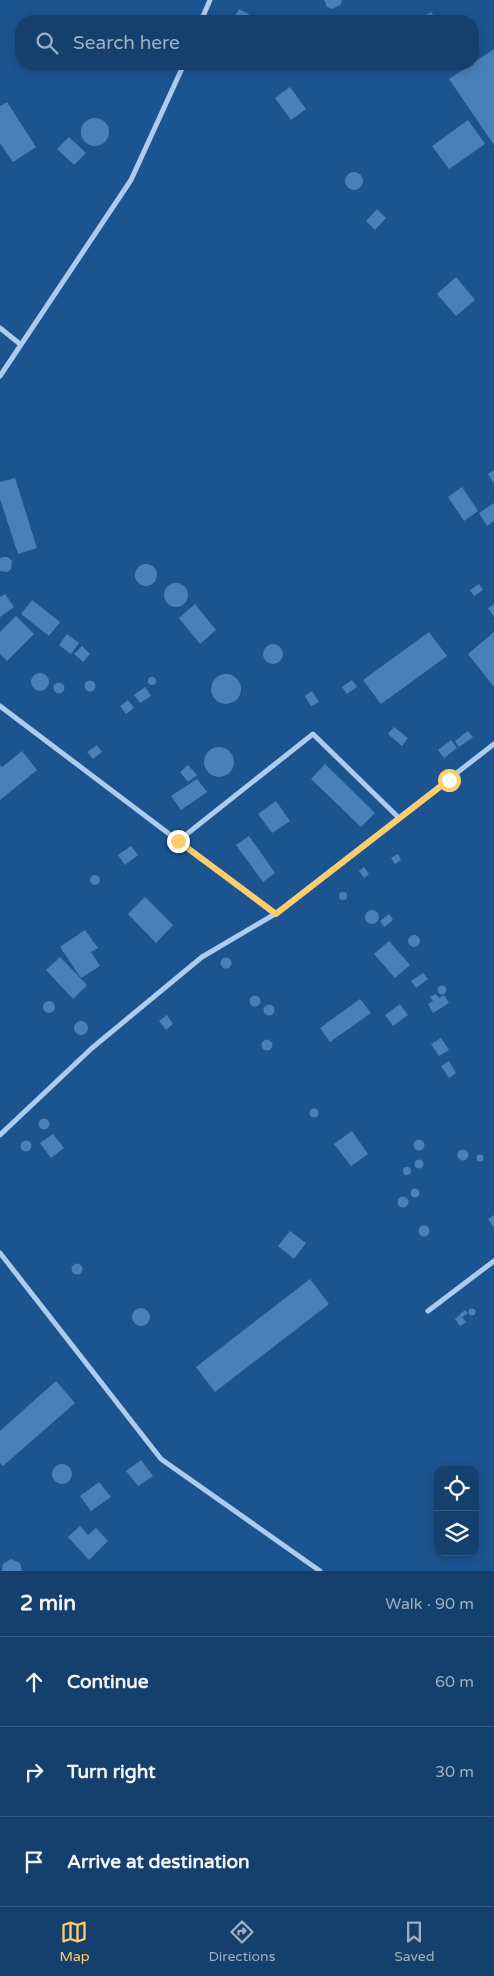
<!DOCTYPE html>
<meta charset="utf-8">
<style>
:root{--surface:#153f6c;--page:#1e4672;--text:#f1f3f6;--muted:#9dafc2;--line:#34587f;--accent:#fecc69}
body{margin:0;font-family:"Varela Round",sans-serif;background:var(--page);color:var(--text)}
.controls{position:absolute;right:15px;bottom:15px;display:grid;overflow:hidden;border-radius:10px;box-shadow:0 2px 8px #0003}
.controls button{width:45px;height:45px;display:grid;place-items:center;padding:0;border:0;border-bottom:1px solid var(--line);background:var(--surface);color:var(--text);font:25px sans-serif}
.stop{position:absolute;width:15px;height:15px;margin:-11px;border:4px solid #fecc69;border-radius:50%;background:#fff}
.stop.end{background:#fecc69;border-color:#fff;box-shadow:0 1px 5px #0008}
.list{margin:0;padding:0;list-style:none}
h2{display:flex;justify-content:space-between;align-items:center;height:65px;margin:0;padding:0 20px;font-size:21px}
h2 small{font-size:16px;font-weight:400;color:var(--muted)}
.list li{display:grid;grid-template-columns:32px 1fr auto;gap:15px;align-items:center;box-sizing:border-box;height:90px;padding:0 20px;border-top:1px solid var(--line)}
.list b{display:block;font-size:19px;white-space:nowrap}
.list em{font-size:16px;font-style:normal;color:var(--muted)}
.icon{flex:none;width:28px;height:28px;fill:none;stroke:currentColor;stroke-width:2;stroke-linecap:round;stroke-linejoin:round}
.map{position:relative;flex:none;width:494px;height:1571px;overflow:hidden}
.search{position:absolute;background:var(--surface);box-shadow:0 2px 8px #0003;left:15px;right:15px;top:15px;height:55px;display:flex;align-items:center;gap:12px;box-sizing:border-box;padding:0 18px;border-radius:20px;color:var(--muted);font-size:19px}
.sheet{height:335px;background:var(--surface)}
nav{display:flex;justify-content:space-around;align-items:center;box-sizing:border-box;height:70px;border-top:1px solid var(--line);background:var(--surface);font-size:14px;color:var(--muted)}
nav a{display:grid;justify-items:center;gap:2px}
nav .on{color:var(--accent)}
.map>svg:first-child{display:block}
.building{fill:#4980b8}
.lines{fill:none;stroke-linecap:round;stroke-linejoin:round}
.street{stroke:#abccee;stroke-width:5}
.route{stroke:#fecc69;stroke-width:6}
</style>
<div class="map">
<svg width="494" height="1571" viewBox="0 0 494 1571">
<rect width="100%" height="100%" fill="#1c5490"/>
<!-- building -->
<path class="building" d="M 324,0 L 342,0 L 340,5 L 332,9 L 327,7 Z
M 239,9 L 250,15 L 247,21 L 232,21 Z
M 431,12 L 437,21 L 416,21 Z
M 494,49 L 494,145 L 449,79 Z
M 290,87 L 306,109 L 291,120 L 275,98 Z
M 7,102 L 36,147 L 13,162 L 0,143 L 0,106 Z
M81 132a14 14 0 1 1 28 0a14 14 0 1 1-28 0Z
M 468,120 L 485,144 L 449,169 L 432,146 Z
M 69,137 L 86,153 L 74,165 L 57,149 Z
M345 181a9 9 0 1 1 18 0a9 9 0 1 1-18 0Z
M 377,209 L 386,218 L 375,230 L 366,221 Z
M 456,277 L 475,300 L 456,316 L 437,294 Z
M 494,470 L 494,484 L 488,474 Z
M 15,478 L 37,548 L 18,554 L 0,499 L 0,482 Z
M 462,487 L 478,511 L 464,521 L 448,497 Z
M 494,503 L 494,521 L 487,526 L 479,513 Z
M 3,557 L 8,557 L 12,561 L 11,569 L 8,572 L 0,571 L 0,558 Z
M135 575a11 11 0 1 1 22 0a11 11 0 1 1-22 0Z
M164 595a12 12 0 1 1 24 0a12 12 0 1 1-24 0Z
M 479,584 L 483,590 L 474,596 L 470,590 Z
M 5,594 L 14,607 L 0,617 L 0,597 Z
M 32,600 L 60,622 L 49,636 L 21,614 Z
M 195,604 L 216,630 L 200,644 L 179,618 Z
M 494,604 L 494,617 L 488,608 Z
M 16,616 L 34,634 L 7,661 L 0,654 L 0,632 Z
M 429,632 L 447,656 L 381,704 L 363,680 Z
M 494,632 L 494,687 L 468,654 Z
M 67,634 L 79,643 L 71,654 L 59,645 Z
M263 654a10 10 0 1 1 20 0a10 10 0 1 1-20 0Z
M 82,646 L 90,654 L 83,662 L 74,654 Z
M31 682a9 9 0 1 1 18 0a9 9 0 1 1-18 0Z
M211 689a15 15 0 1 1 30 0a15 15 0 1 1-30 0Z
M148 681a4 4 0 1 1 8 0a4 4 0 1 1-8 0Z
M 352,680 L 357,687 L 347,694 L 342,687 Z
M84.5 686a5.5 5.5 0 1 1 11 0a5.5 5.5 0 1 1-11 0Z
M53.5 688a5.5 5.5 0 1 1 11 0a5.5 5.5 0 1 1-11 0Z
M 145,687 L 151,696 L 140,703 L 134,695 Z
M 312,691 L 319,702 L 311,706 L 305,696 Z
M 128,700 L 134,708 L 126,714 L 120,706 Z
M 394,727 L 408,738 L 402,746 L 388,734 Z
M 468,731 L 473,737 L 459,747 L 455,741 Z
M 451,740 L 457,748 L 444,758 L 438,750 Z
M 97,745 L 102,752 L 93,759 L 87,752 Z
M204 762a15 15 0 1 1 30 0a15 15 0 1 1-30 0Z
M 22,751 L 37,770 L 0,800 L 0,765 L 2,767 Z
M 325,764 L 375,813 L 361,827 L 311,779 Z
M 188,765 L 197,775 L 188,782 L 180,772 Z
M 197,779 L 207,792 L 181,810 L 171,796 Z
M 276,801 L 290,821 L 272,833 L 258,814 Z
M 249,836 L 275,873 L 263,882 L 236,845 Z
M 131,846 L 138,855 L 125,865 L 118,855 Z
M 398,854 L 401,860 L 395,864 L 391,858 Z
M 364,867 L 369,874 L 364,878 L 359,871 Z
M90 880a5 5 0 1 1 10 0a5 5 0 1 1-10 0Z
M339 896a4 4 0 1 1 8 0a4 4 0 1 1-8 0Z
M 145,897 L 173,925 L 156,943 L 128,914 Z
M365 917a7 7 0 1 1 14 0a7 7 0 1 1-14 0Z
M 389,914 L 393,920 L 384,927 L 380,921 Z
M 85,930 L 98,948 L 91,952 L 100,966 L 81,978 L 60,947 Z
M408 941a6 6 0 1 1 12 0a6 6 0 1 1-12 0Z
M 389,941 L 410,965 L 395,978 L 374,954 Z
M 60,957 L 87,985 L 73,999 L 46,970 Z
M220.5 963a5.5 5.5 0 1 1 11 0a5.5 5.5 0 1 1-11 0Z
M 423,973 L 428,979 L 416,988 L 411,981 Z
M437.5 990a4.5 4.5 0 1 1 9 0a4.5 4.5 0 1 1-9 0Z
M 436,994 L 439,998 L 444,995 L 449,1003 L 433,1013 L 428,1004 L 433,1001 L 430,997 Z
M249.5 1001a5.5 5.5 0 1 1 11 0a5.5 5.5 0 1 1-11 0Z
M 360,999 L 371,1013 L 330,1042 L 320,1028 Z
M43 1007a6 6 0 1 1 12 0a6 6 0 1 1-12 0Z
M 400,1004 L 408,1015 L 393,1026 L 385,1015 Z
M263.5 1010a5.5 5.5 0 1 1 11 0a5.5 5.5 0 1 1-11 0Z
M 167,1015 L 173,1024 L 166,1030 L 159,1021 Z
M74 1028a7 7 0 1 1 14 0a7 7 0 1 1-14 0Z
M 441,1038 L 449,1050 L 439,1056 L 431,1044 Z
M261.5 1045a5.5 5.5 0 1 1 11 0a5.5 5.5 0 1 1-11 0Z
M 449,1061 L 456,1073 L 449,1078 L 441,1066 Z
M309.5 1113a4.5 4.5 0 1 1 9 0a4.5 4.5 0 1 1-9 0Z
M38.5 1124a5.5 5.5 0 1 1 11 0a5.5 5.5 0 1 1-11 0Z
M 352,1131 L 368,1154 L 351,1166 L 334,1144 Z
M 53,1134 L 64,1148 L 51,1158 L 40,1143 Z
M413.5 1145a5.5 5.5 0 1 1 11 0a5.5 5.5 0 1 1-11 0Z
M20.5 1146a5.5 5.5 0 1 1 11 0a5.5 5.5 0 1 1-11 0Z
M457.5 1155a5.5 5.5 0 1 1 11 0a5.5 5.5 0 1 1-11 0Z
M476.5 1158a3.5 3.5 0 1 1 7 0a3.5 3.5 0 1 1-7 0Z
M414.5 1164a4.5 4.5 0 1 1 9 0a4.5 4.5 0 1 1-9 0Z
M403 1171a4 4 0 1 1 8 0a4 4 0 1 1-8 0Z
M410.5 1193a4.5 4.5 0 1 1 9 0a4.5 4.5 0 1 1-9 0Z
M397.5 1202a5.5 5.5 0 1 1 11 0a5.5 5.5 0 1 1-11 0Z
M 494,1215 L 494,1228 L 488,1219 Z
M418.5 1231a5.5 5.5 0 1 1 11 0a5.5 5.5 0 1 1-11 0Z
M 290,1231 L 306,1243 L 294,1259 L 278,1246 Z
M71.5 1269a5.5 5.5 0 1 1 11 0a5.5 5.5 0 1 1-11 0Z
M 310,1279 L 329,1304 L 215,1392 L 196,1367 Z
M132 1317a9 9 0 1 1 18 0a9 9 0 1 1-18 0Z
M468.5 1312a3.5 3.5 0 1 1 7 0a3.5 3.5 0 1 1-7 0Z
M 465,1310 L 468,1313 L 462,1317 L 466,1322 L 460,1326 L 455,1319 Z
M 56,1381 L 75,1403 L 3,1466 L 0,1463 L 0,1431 Z
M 141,1460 L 153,1476 L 138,1486 L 126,1471 Z
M52 1474a10 10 0 1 1 20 0a10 10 0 1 1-20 0Z
M 99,1482 L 111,1497 L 91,1511 L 80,1496 Z
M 80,1526 L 88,1535 L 96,1528 L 108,1541 L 89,1560 L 68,1537 Z
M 11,1559 L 20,1563 L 22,1571 L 2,1571 L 3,1564 Z"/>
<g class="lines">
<!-- street -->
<path class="street" d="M 201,21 L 210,0
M 0,328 L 20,344
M 0,376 L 131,180 L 184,64
M 0,706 L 275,914
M 178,841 L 313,734 L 399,818
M 0,1135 L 92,1048 L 202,957 L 275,914 L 494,744
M 0,1253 L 161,1459 L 320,1571
M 428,1311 L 494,1261"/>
</g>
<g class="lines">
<!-- route -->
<path class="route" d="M 178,841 L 276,914 L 449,780"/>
</g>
</svg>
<div class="controls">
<button><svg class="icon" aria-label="locate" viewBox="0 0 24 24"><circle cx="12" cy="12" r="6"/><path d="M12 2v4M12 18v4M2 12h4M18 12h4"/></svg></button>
<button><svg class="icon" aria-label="layers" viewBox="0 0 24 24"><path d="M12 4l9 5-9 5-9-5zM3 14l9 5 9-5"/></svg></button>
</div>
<div class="stop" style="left:449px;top:780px"></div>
<div class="stop end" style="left:178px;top:841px"></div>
<div class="search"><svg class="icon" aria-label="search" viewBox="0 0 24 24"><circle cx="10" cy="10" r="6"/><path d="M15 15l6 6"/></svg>Search here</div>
</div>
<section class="sheet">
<h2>2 min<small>Walk · 90 m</small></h2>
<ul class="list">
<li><svg class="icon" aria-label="ahead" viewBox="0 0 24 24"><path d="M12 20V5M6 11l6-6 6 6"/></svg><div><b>Continue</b></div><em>60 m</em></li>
<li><svg class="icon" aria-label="right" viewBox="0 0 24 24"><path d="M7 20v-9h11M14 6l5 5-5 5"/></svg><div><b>Turn right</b></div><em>30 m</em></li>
<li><svg class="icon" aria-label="arrive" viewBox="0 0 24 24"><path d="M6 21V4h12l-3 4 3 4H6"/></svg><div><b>Arrive at destination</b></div></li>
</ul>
</section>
<nav>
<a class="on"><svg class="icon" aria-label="map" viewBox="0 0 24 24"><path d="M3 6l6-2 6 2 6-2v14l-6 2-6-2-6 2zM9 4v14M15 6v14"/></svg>Map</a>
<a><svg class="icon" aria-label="directions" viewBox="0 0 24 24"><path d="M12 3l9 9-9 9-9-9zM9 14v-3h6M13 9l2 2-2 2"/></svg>Directions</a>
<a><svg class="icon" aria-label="saved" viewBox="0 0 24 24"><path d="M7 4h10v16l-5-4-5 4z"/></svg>Saved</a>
</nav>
